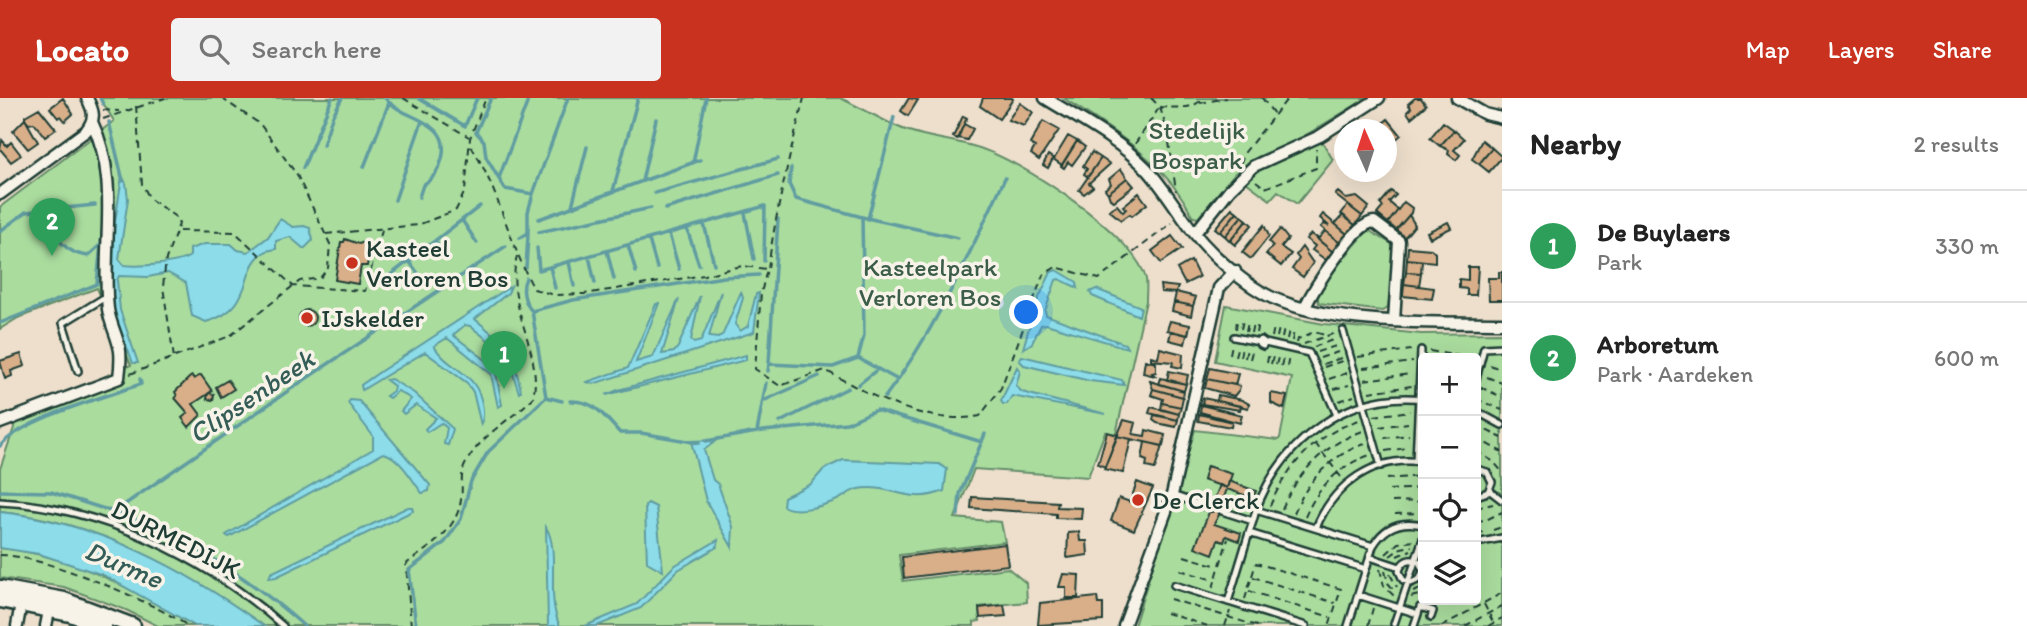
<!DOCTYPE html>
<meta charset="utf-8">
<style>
:root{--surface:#fff;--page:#f2f2f2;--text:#222;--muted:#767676;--line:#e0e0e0;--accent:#c8321e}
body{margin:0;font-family:Itim,sans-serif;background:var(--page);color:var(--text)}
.controls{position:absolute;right:21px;bottom:21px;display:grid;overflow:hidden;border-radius:7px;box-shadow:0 7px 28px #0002}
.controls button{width:63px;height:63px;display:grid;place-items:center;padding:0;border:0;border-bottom:2px solid var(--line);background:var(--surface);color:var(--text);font:35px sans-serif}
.compass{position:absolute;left:1334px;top:21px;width:63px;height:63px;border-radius:50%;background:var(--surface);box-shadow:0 7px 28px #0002;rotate:357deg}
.you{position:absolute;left:1027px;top:215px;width:24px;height:24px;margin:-18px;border:5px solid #fff;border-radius:50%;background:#1a73e8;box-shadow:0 0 0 10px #1a73e833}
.badge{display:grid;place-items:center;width:46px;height:46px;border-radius:50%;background:var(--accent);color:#fff;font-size:23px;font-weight:700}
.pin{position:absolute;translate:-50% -58px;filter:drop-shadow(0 2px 4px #0008)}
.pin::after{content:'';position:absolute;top:37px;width:24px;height:21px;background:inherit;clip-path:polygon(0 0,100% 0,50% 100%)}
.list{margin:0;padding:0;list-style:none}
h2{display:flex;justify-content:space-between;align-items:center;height:91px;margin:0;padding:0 28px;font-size:30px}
h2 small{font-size:23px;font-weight:400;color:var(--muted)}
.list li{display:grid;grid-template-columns:46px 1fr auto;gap:21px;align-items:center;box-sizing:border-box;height:112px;padding:0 28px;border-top:2px solid var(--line)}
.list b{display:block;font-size:26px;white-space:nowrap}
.list p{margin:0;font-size:23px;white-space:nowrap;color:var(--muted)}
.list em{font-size:23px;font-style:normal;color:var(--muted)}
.icon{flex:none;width:38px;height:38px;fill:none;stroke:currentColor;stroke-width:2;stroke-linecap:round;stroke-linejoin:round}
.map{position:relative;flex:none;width:1502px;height:528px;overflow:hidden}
header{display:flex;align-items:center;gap:42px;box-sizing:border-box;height:98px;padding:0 35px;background:var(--accent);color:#fff}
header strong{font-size:33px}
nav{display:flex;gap:38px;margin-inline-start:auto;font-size:24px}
.search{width:490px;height:63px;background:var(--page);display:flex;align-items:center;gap:18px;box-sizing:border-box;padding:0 24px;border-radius:7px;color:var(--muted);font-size:26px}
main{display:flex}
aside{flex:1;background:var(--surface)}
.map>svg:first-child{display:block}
.green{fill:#aadc9e;stroke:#648c69;stroke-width:2;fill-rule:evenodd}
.water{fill:#8cdce9;stroke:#609ca1;stroke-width:2}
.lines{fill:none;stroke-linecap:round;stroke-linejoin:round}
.stream{stroke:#609ca1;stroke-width:3.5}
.building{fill:#d9af8a;stroke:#1f3d34;stroke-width:2}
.lane-casing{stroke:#1f3d34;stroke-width:10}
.street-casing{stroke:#1f3d34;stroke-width:15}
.secondary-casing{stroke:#1f3d34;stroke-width:19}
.path{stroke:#1f3d34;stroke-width:2;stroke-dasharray:7 5;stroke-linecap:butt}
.lane{stroke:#f7f3e8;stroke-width:5}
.street{stroke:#f7f3e8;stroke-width:10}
.secondary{stroke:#f7f3e8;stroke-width:14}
.poi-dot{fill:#c8321e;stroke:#f7f3e8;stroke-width:2.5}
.labels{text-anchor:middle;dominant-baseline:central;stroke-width:7;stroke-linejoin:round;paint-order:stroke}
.park-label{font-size:26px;fill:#3b5d49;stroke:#f7f3e8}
.poi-label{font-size:26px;fill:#1f3d34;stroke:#f7f3e8;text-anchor:start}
.street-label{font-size:26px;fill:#1f3d34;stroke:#f7f3e8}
.water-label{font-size:28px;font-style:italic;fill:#355d58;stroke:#f7f3e8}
</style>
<header>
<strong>Locato</strong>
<div class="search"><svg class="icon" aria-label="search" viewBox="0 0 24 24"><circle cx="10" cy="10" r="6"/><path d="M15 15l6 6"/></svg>Search here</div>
<nav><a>Map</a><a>Layers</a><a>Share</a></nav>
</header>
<main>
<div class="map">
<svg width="1502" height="528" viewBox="0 0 1502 528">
<rect width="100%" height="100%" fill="#eedfcc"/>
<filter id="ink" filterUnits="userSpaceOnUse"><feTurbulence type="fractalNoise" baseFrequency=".0143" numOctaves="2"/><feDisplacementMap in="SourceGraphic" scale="14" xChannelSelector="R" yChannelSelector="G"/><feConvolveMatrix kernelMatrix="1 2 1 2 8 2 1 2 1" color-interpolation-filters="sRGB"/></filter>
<g filter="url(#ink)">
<!-- green -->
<path class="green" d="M 100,0 L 840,0 C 860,9 878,20 898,29 C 923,40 950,41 976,49 C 1019,61 1135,136 1146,181 C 1147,188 1146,196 1146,203 L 1116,336 L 1105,334 L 1088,379 L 974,371 L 955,420 L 1001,424 L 1005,444 L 899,457 L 903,483 L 1008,470 L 1026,485 L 1027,504 L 979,509 L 980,523 L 974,524 L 974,528 L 264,528 C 184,472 98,423 0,414 L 0,371 L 18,318 L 131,267 L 97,190 L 18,220 L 0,231 L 0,109 L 114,23 Z
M 1063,0 L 1367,0 L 1301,40 L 1258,59 L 1235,75 L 1198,120 L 1193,119 C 1166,64 1113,32 1063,0 Z
M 1322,43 L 1333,62 L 1297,106 L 1278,93 L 1270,102 L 1246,84 L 1255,74 Z
M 1368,132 L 1395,148 L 1388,210 L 1382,213 L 1319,205 L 1316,193 Z
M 1226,207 L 1324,226 L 1421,236 L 1502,235 L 1502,528 L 1134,528 L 1195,332 L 1278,342 L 1280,340 L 1292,280 L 1215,263 ZM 1423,260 L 1476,260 L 1476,502 L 1423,502 Z
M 0,450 C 73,457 133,491 195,528 L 158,528 L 126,512 L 64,489 L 0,480 Z"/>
<!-- water -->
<path class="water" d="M 122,78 L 126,85 L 128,101 L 119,161 L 124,167 C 139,169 178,166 190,158 L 190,151 L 205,146 L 231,146 L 238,152 L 248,154 L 268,139 L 280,121 L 293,129 L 304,128 L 310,130 L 313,142 L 304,151 L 290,139 L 276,143 L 276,151 C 272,152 268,152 265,154 C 238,169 257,210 206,224 L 192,218 L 186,185 L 168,175 L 148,179 L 119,178 L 117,182 L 120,212 L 138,265 L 133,265 L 111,208 L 109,163 Z
M 1057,172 L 1077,184 L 1078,190 L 1059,181 L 1056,182 L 1045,213 L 1046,217 L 1125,246 L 1127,250 L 1046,226 L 1041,227 L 1032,245 L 1023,251 L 1035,208 L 1051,174 Z
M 511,188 L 508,195 L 475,221 L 512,252 L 521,293 L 519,295 L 507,257 L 470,228 L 465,227 L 453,237 L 491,266 L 496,274 L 502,307 L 498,309 L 491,276 L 447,240 L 434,248 C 450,274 478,272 483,311 C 483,318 484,321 481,327 L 473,294 L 467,285 L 425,254 L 362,292 L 361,287 L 381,273 Z
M 1096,191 L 1141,209 L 1139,218 L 1092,198 L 1090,194 Z
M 721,194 L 709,239 L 718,240 L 723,236 L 741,194 L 743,200 L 735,226 L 740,233 L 748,228 L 756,196 L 759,195 L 754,234 L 593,286 L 587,284 L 628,270 L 656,206 L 659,205 L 636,264 L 653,259 L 679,201 L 662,256 L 674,254 L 678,249 L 700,198 L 691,242 L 694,245 L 701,243 Z
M 746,257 L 746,262 L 606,297 L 618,292 Z
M 1022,258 L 1122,282 L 1124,287 L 1090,283 L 1024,267 L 1019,262 Z
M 1017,269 L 1020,273 L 1016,288 L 1022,294 L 1106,316 L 1012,298 L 1007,306 L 1003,306 L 1001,303 Z
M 391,281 L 414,295 L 453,331 L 448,347 L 444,346 L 447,330 L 441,325 L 427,334 L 425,331 L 436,320 L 416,307 L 404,316 L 401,313 L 411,301 L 398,293 L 389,300 L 386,298 L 393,293 L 394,288 L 386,282 Z
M 350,302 L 359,303 L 430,387 L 429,393 L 422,395 C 412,382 399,358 383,355 L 229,439 L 226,437 L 373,351 L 373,338 L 348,305 Z
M 717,342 L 704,352 L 713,382 L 718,386 L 733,429 L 732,449 L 706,403 L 691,343 Z
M 843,362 L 939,366 L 947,371 L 944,393 C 908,408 890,385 859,391 C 850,392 844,400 835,403 C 822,408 796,416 783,408 L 784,399 L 811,386 L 824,371 Z
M 648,405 L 656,409 L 663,473 L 647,464 L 645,408 Z
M 408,409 L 412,409 L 413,413 L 276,479 L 269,480 L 271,475 Z
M 0,414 C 98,424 185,471 264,528 L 195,528 L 103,477 L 39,456 L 0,450 Z
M 546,429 C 561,454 545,499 560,528 L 548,528 Z
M 718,442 L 717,449 L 678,472 L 641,510 L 597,528 L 585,528 L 637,506 L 674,468 Z"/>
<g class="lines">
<!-- stream -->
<path class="stream" d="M 100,0 L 103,6
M 385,0 C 405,24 452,20 442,61 C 439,73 433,81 423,87 L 419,99
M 418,0 L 465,28 L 477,0
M 491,0 L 476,34 L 484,43 L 486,59 L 505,91 L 533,96 L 528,114 L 528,135 L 520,140
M 109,24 L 123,83
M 323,47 L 332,19 L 342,0
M 693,65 L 706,0
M 364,69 L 389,5
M 303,70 L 332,0
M 791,70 L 789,86 L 796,101 L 862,119
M 499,80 L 529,0
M 642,83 L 656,21
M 613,93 L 638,0
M 655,95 L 778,61
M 533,96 L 568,0
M 395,102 L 422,23
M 572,108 L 587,49
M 53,111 L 47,122 C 56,140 66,156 88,158 L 99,148
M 665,111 L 778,77
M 745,115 L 754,161
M 539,121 L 700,62
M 868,121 L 894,19
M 462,122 L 477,145
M 704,126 L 714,166
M 687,131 L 699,167
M 0,133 L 26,114 L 95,107
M 539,134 L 651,110
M 669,136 L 679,171
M 649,142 L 657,170
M 435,143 L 446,158
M 628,147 L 636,174
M 537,150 L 539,172 L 765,108 L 764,163
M 607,153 L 614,181
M 589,158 L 595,185
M 409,163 L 425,185
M 569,164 L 574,188
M 550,169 L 555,190
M 526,170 L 528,137
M 526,180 C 521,190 524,205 532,213 L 546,299 L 562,303
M 384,182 L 480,108
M 532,213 L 573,202 L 724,179 L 759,177
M 0,225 L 97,186 L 103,126
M 858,260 L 898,282
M 769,265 L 778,121
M 768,273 L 769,266 L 833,269 L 858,260 L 864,237 L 862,119 L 958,140
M 858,287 L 878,271
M 885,299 C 936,232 969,156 1005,80
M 570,303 C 595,302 604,318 620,335 L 641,335 L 699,345
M 763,303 L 819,278
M 780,324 L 848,290
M 757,334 L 766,285
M 706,343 L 763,333 L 847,325 L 876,312 L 982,344
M 0,348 C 24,320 105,299 141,286 L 140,281
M 0,393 L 51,394 L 114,414 L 295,288 L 506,148
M 115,414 C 184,439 249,479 304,528
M 958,417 L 960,396 L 985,336
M 416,528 L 409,472 L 445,444 L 461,421 L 471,383 L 488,354 L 546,299"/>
</g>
<!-- building -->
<path class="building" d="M 63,0 L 73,16 L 65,23 L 61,18 L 58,20 L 50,10 Z
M 909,0 L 918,2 L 908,18 L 901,13 Z
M 983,0 L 1012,0 L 1013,1 L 999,21 L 980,8 Z
M 1415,0 L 1421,0 L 1426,7 L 1411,20 L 1407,14 L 1411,10 L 1408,6 Z
M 1020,5 L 1033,14 L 1024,28 L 1008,22 Z
M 39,10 L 56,31 L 45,39 L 34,25 L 29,26 L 25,21 L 25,18 Z
M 963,18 L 967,20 L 957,41 L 953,39 Z
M 25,21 L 38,44 L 28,51 L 13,33 Z
M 1388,21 L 1401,37 L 1393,44 L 1390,39 L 1386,41 L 1386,32 L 1377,30 Z
M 1043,23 L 1059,32 L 1039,62 L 1031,56 L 1035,49 L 1030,46 Z
M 1443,24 L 1454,32 L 1440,48 L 1430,40 Z
M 964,26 L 973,31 L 967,42 L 958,40 Z
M 1454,32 L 1464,41 L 1454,52 L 1460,57 L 1456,62 L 1448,56 L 1449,52 L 1440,48 Z
M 1068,38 L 1077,43 L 1062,67 L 1053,61 L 1048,70 L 1043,67 L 1048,57 L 1054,61 Z
M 2,42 L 7,48 L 11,44 L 21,57 L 11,64 L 0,51 Z
M 1482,42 L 1492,50 L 1479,66 L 1472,61 Z
M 1077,43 L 1085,49 L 1072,67 L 1068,64 L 1064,70 L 1061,68 Z
M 1492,50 L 1502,59 L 1489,74 L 1479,66 Z
M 1092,54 L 1101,60 L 1088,79 L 1084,76 L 1087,71 L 1083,68 Z
M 1101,60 L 1110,66 L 1089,85 L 1093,89 L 1084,96 L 1079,92 Z
M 1121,71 L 1127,80 L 1108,95 L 1105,91 L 1111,86 L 1109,81 Z
M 1127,80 L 1134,88 L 1114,103 L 1110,101 L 1108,95 Z
M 1391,93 L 1396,97 L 1389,104 L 1398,112 L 1388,125 L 1377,116 L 1383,109 L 1380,106 Z
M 1338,94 L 1346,101 L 1357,99 L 1369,109 L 1362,118 L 1335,97 Z
M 1139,95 L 1147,106 L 1132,118 L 1130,116 L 1121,122 L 1109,112 L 1117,107 L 1123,114 L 1126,111 L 1123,108 Z
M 1404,104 L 1412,110 L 1411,115 L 1396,132 L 1388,125 Z
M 1348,107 L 1362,118 L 1355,127 L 1341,116 Z
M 1232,110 L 1237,114 L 1220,134 L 1215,130 Z
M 1237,114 L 1242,118 L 1225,138 L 1220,134 Z
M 1323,116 L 1347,136 L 1340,145 L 1321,129 L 1324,126 L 1329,128 L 1320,120 Z
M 1343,117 L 1355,127 L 1347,136 L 1335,126 Z
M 1409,117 L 1415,127 L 1405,139 L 1396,132 Z
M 1242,118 L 1247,122 L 1230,143 L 1225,138 Z
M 1247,122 L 1252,127 L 1235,147 L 1230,143 Z
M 1448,124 L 1451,130 L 1430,140 L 1427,134 Z
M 1264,127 L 1269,138 L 1251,161 L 1242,154 Z
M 1280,131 L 1288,141 L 1281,149 L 1291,156 L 1281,168 L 1266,156 L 1273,148 L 1269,144 Z
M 1325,133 L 1340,145 L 1333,154 L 1315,139 L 1319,140 Z
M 1311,136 L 1333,154 L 1326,162 L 1312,152 L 1315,148 L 1306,141 Z
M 1172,138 L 1182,151 L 1161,165 L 1152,153 Z
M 345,141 L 359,146 L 364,144 L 365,149 L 370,151 L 367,168 L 361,168 L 358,186 L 335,182 L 341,144 L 344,144 Z
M 1302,149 L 1313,165 L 1303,179 L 1292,171 L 1299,161 L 1296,157 Z
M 1408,149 L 1431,151 L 1435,155 L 1435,164 L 1407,161 Z
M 1407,161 L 1422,163 L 1421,175 L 1406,174 Z
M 1191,163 L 1199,179 L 1185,186 L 1177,171 Z
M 1468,169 L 1478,169 L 1476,197 L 1467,197 L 1467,191 L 1459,190 L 1459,181 L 1468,182 Z
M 1406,174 L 1421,175 L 1419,188 L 1404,186 Z
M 1499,174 L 1502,174 L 1502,202 L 1489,202 L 1488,180 L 1499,180 Z
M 1404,186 L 1434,190 L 1432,201 L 1403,198 Z
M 1160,187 L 1178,189 L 1176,194 L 1196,199 L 1193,208 L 1174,204 L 1176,195 L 1161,194 Z
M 1174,204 L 1193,208 L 1191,218 L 1172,213 Z
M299 220a8 8 0 1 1 16 0a8 8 0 1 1-16 0Z
M 1170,223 L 1190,227 L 1188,237 L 1167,232 Z
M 1171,233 L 1187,237 L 1185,246 L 1169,242 Z
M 1160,250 L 1183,256 L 1182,270 L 1172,268 L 1173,264 L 1151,262 L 1151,258 L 1158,260 Z
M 21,256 L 25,268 L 11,273 L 12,278 L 5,281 L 0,263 Z
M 1145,262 L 1156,265 L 1156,274 L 1152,275 L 1155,278 L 1143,275 Z
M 1210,270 L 1238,276 L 1235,287 L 1207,281 Z
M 1169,273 L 1188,277 L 1186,286 L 1167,282 Z
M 201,277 L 212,293 L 209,295 L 214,296 L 213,302 L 207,301 L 208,296 L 193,306 L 201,317 L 189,329 L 182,320 L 188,315 L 175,300 L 177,298 L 175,294 L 189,280 L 192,278 L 194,281 Z
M 1161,280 L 1186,286 L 1184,293 L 1159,286 Z
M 1207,281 L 1240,288 L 1239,292 L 1234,298 L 1205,290 Z
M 228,282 L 234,291 L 221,299 L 216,289 Z
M 1150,283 L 1184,293 L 1183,299 L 1153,291 Z
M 1153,291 L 1183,299 L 1181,309 L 1162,305 L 1163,301 L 1151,297 Z
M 1271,295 L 1287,298 L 1284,311 L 1271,305 Z
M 1218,297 L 1242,302 L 1249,306 L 1248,310 L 1217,303 Z
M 1203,300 L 1241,308 L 1240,312 L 1202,306 Z
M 1162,305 L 1181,309 L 1179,316 L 1161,311 Z
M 1201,307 L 1242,317 L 1240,325 L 1200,314 Z
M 1151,309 L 1179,316 L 1178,322 L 1149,315 Z
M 1199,316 L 1232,324 L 1231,329 L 1198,323 Z
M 1154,317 L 1178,322 L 1176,329 L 1157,325 L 1153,322 Z
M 1124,322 L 1136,325 L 1133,336 L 1145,338 L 1146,332 L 1165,337 L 1163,348 L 1117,338 Z
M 1107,334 L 1118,337 L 1105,369 L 1098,366 Z
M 1117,338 L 1131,341 L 1123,375 L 1104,371 Z
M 1145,344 L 1162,348 L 1155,371 L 1146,369 L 1147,363 L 1142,361 Z
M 1207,368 L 1232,376 L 1227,390 L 1203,382 Z
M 1229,383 L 1256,393 L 1253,400 L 1227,391 L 1222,405 L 1225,406 L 1214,426 L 1241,435 L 1239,443 L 1226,438 L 1224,444 L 1218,442 L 1213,456 L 1195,449 L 1220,387 L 1227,390 Z
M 1137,384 L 1153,390 L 1134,432 L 1111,423 L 1119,400 L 1130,404 Z
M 972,399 L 1058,404 L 1057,409 L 1082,410 L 1081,421 L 1056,420 L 1056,416 L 971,410 Z
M 1079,434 L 1080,443 L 1087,443 L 1088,457 L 1067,460 L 1068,435 Z
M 1005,446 L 1008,467 L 904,480 L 902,459 Z
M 1063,476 L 1079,477 L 1078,500 L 1066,500 L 1066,489 L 1059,489 Z
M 1097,499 L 1098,506 L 1103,506 L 1103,523 L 1038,527 L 1040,505 Z
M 1004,507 L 1006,518 L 980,520 L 979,510 Z"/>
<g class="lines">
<!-- lane casing -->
<g class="lane-casing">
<path id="lane" d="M 1343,233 L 1381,368
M 1234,239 L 1259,244
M 1261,242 L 1265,245 L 1263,248 L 1259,246 Z
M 1265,245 L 1309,255 L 1337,317
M 78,273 L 63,225 L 107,198
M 1476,281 L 1484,250 L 1502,249
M 1476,313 L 1502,327
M 1416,363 L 1421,252
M 1476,371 L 1487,374 L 1492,384 L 1488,394 L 1476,398
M 1489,392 L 1502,402
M 1172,397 L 1211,410
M 0,404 C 103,409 206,460 283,528
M 1256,412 C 1282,343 1346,293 1423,301
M 1222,413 L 1253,423 L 1249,435 L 1366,471 L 1373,448 L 1256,412 L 1253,423
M 1316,430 C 1334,386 1374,357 1423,364
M 1476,445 L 1502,440
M 1373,448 C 1384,429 1401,422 1423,427
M 1370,459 L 1400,469
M 1423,472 L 1419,464 C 1410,459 1402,463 1399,473 L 1403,482 L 1411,485 L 1420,481 L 1423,473
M 1174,487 L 1306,528
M 1358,497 L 1418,516 L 1414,528
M 1228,504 L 1249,435
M 1418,516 L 1420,509 L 1433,513 L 1431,519
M 1394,526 L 1423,440
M 1348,528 L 1366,471"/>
</g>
<!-- street casing -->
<g class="street-casing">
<path id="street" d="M 1045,0 C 1079,21 1118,41 1146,70 C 1160,85 1172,104 1184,121 C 1203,150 1247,191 1280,203 C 1344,228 1434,224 1502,225
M 1457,0 L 1485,16 L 1502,20
M 0,96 L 86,33 C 96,20 94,14 87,0
M 1195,135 L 1230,91 L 1254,68 L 1320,38 L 1379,0
M 1304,211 C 1313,192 1354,125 1374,124 L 1399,143 L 1394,223
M 0,325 L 119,280 C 120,272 121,262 120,253 C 118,239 110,226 108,211 C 101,148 121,84 92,24
M 17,528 L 22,500
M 46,528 L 50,508
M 1124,528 L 1172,397 L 1219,190 L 1235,173"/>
</g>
<!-- secondary casing -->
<g class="secondary-casing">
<path id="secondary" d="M 0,490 L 64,502 L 133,528
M 0,502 L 70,516 L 104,528"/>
</g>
<!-- path -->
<path class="path" d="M 403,0 L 469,39
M 1151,0 L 1160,9 C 1174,9 1193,13 1203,0
M 1262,0 L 1274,16
M 1200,5 L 1226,0
M 136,8 L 142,86 L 150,101 L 177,120 L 179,126 L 166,161 L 163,189 L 174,260
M 1160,9 L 1168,37 L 1176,93
M 103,12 L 119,13
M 103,21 L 165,0
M 1135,46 L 1159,10
M 471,48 C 499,92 509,145 534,191 L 554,197 L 584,196 L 704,177 L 742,168 L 767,171 L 761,195 L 755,271 L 780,288 L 825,272 C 871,298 926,328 980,318 L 1001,290 L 1043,177 L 1056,169 L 1099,181 L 1172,125
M 1240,66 L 1245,54 L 1288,0
M 1256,83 L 1265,90 L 1316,70 L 1316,51
M 179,133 L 235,134 L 293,188 L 365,193 L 383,129
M 326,136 L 418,127 L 456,112 L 465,93 L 470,40 L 486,0
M 768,170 C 776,112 790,56 804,0
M 1236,231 L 1237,221
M 1241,231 L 1243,222
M 1246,234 L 1248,224
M 1251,235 L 1253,225
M 1256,235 L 1258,225
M 1272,239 L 1274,229
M 1277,239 L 1279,230
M 1282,240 L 1284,231
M 1287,241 L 1289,232
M 1292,243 L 1294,233
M 1297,245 L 1298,241 L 1314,234 L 1325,237
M 1304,246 L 1335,235
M 1314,249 L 1335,241
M 1430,253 L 1471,260
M 1317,254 L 1339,247
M 1230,256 L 1232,246
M 1235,258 L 1238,247
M 1240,259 L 1242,249
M 1358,259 L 1411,252
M 1245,260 L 1247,250
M 1320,260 L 1341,253
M 1250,261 L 1253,250
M 1267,265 L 1269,254
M 1271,266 L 1274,255
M 1323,266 L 1341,260
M 1276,267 L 1279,256
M 1490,267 L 1502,272
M 1281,268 L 1284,257
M 1287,269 L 1289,258
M 1324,269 L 1342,263
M 1363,270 L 1413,264
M 130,276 L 230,238 L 293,188 L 300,183 L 320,180 L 328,170 L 330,146 L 297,77 L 260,26 L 221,0
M 1487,279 L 1502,285
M 1329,281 L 1347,275
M 1364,282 L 1411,276
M 1480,289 L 1502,299
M 1334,291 L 1349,287
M 1369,294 L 1412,288
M 1476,301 L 1502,312
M 1339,303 L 1354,298
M 1374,318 L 1410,313
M 1476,327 L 1502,340
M 1379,329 L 1408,325
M 1384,340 L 1409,337
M 1476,340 L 1502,354
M 1315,345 L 1341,379
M 1385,353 L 1407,350
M 1476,353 L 1494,364 L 1502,374
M 1386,381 L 1423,378
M 1389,392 L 1423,390
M 1392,404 L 1423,403
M 1270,408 C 1287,367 1317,336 1359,322
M 1476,410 L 1493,406
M 1282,411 C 1298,374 1325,346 1363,333
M 1294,415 C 1307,383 1332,356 1365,346
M 1395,416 L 1423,415
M 1305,419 C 1317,390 1340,367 1370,357
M 1476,423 L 1486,422 L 1502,414
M 1493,432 L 1502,429
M 1476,435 L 1484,434
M 1386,456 L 1398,445 L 1414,443
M 0,457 C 43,457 151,503 188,528
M 1184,458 L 1218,468
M 1390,458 L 1401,450 L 1412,448
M 1397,458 L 1411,452
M 1380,471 L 1384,488 L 1395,499
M 1180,472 L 1214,482
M 1385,473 L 1388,485 L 1395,493
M 1390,476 L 1397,489
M 1253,479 L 1335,505
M 1213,490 L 1228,441
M 1249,493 L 1330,519
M 1413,494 L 1423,490
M 1411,499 L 1423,496
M 1170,501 L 1257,528
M 1245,501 L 1256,465 L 1341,491 L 1329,528
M 1484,506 L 1495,528
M 1166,515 L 1208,528
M 411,528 L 406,466 C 429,449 456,434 461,402 C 463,391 460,379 464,369 C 478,338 510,323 533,300 C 544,254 504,208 517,158
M 1225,528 L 1230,513
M 1368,528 L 1373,510
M 1442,528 L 1502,495
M 1465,528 L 1502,508
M 1488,528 L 1502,520"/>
<!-- lane -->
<use href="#lane" class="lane"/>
<!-- street -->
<use href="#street" class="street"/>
<!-- secondary -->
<use href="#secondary" class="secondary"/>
</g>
</g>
<!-- markers -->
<g class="poi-dot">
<circle cx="352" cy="165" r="7"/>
<circle cx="307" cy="220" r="7"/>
<circle cx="1138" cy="402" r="7"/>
</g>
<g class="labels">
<!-- park labels -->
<g class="park-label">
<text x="1197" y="32">Stedelijk<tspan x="1197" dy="30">Bospark</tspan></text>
<text x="930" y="169">Kasteelpark<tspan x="930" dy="30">Verloren Bos</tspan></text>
</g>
<!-- poi labels -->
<g class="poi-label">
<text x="366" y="150">Kasteel<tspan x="366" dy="30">Verloren Bos</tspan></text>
<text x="321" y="220">IJskelder</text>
<text x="1152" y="402">De Clerck</text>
</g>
<!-- street labels -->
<g class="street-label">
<text transform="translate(176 441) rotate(27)">DURMEDIJK</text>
</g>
<!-- water labels -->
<g class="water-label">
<text transform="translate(251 298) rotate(-34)">Clipsenbeek</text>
<text transform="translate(124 466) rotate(23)">Durme</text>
</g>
</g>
</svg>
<div class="controls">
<button>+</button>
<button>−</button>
<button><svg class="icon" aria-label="locate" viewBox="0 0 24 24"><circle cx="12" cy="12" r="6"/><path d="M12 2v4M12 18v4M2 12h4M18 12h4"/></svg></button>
<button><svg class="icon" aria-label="layers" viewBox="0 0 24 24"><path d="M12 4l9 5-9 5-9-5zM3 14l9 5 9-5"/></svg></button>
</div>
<svg class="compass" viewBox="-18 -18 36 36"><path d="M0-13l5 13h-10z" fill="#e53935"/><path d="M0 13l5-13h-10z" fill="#767676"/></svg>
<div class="you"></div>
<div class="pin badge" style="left:504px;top:291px;background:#2e9e5b">1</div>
<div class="pin badge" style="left:52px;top:158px;background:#2e9e5b">2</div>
</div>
<aside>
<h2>Nearby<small>2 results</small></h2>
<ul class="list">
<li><span class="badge" style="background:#2e9e5b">1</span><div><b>De Buylaers</b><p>Park</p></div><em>330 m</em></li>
<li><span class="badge" style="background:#2e9e5b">2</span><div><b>Arboretum</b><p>Park · Aardeken</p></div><em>600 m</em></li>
</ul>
</aside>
</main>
